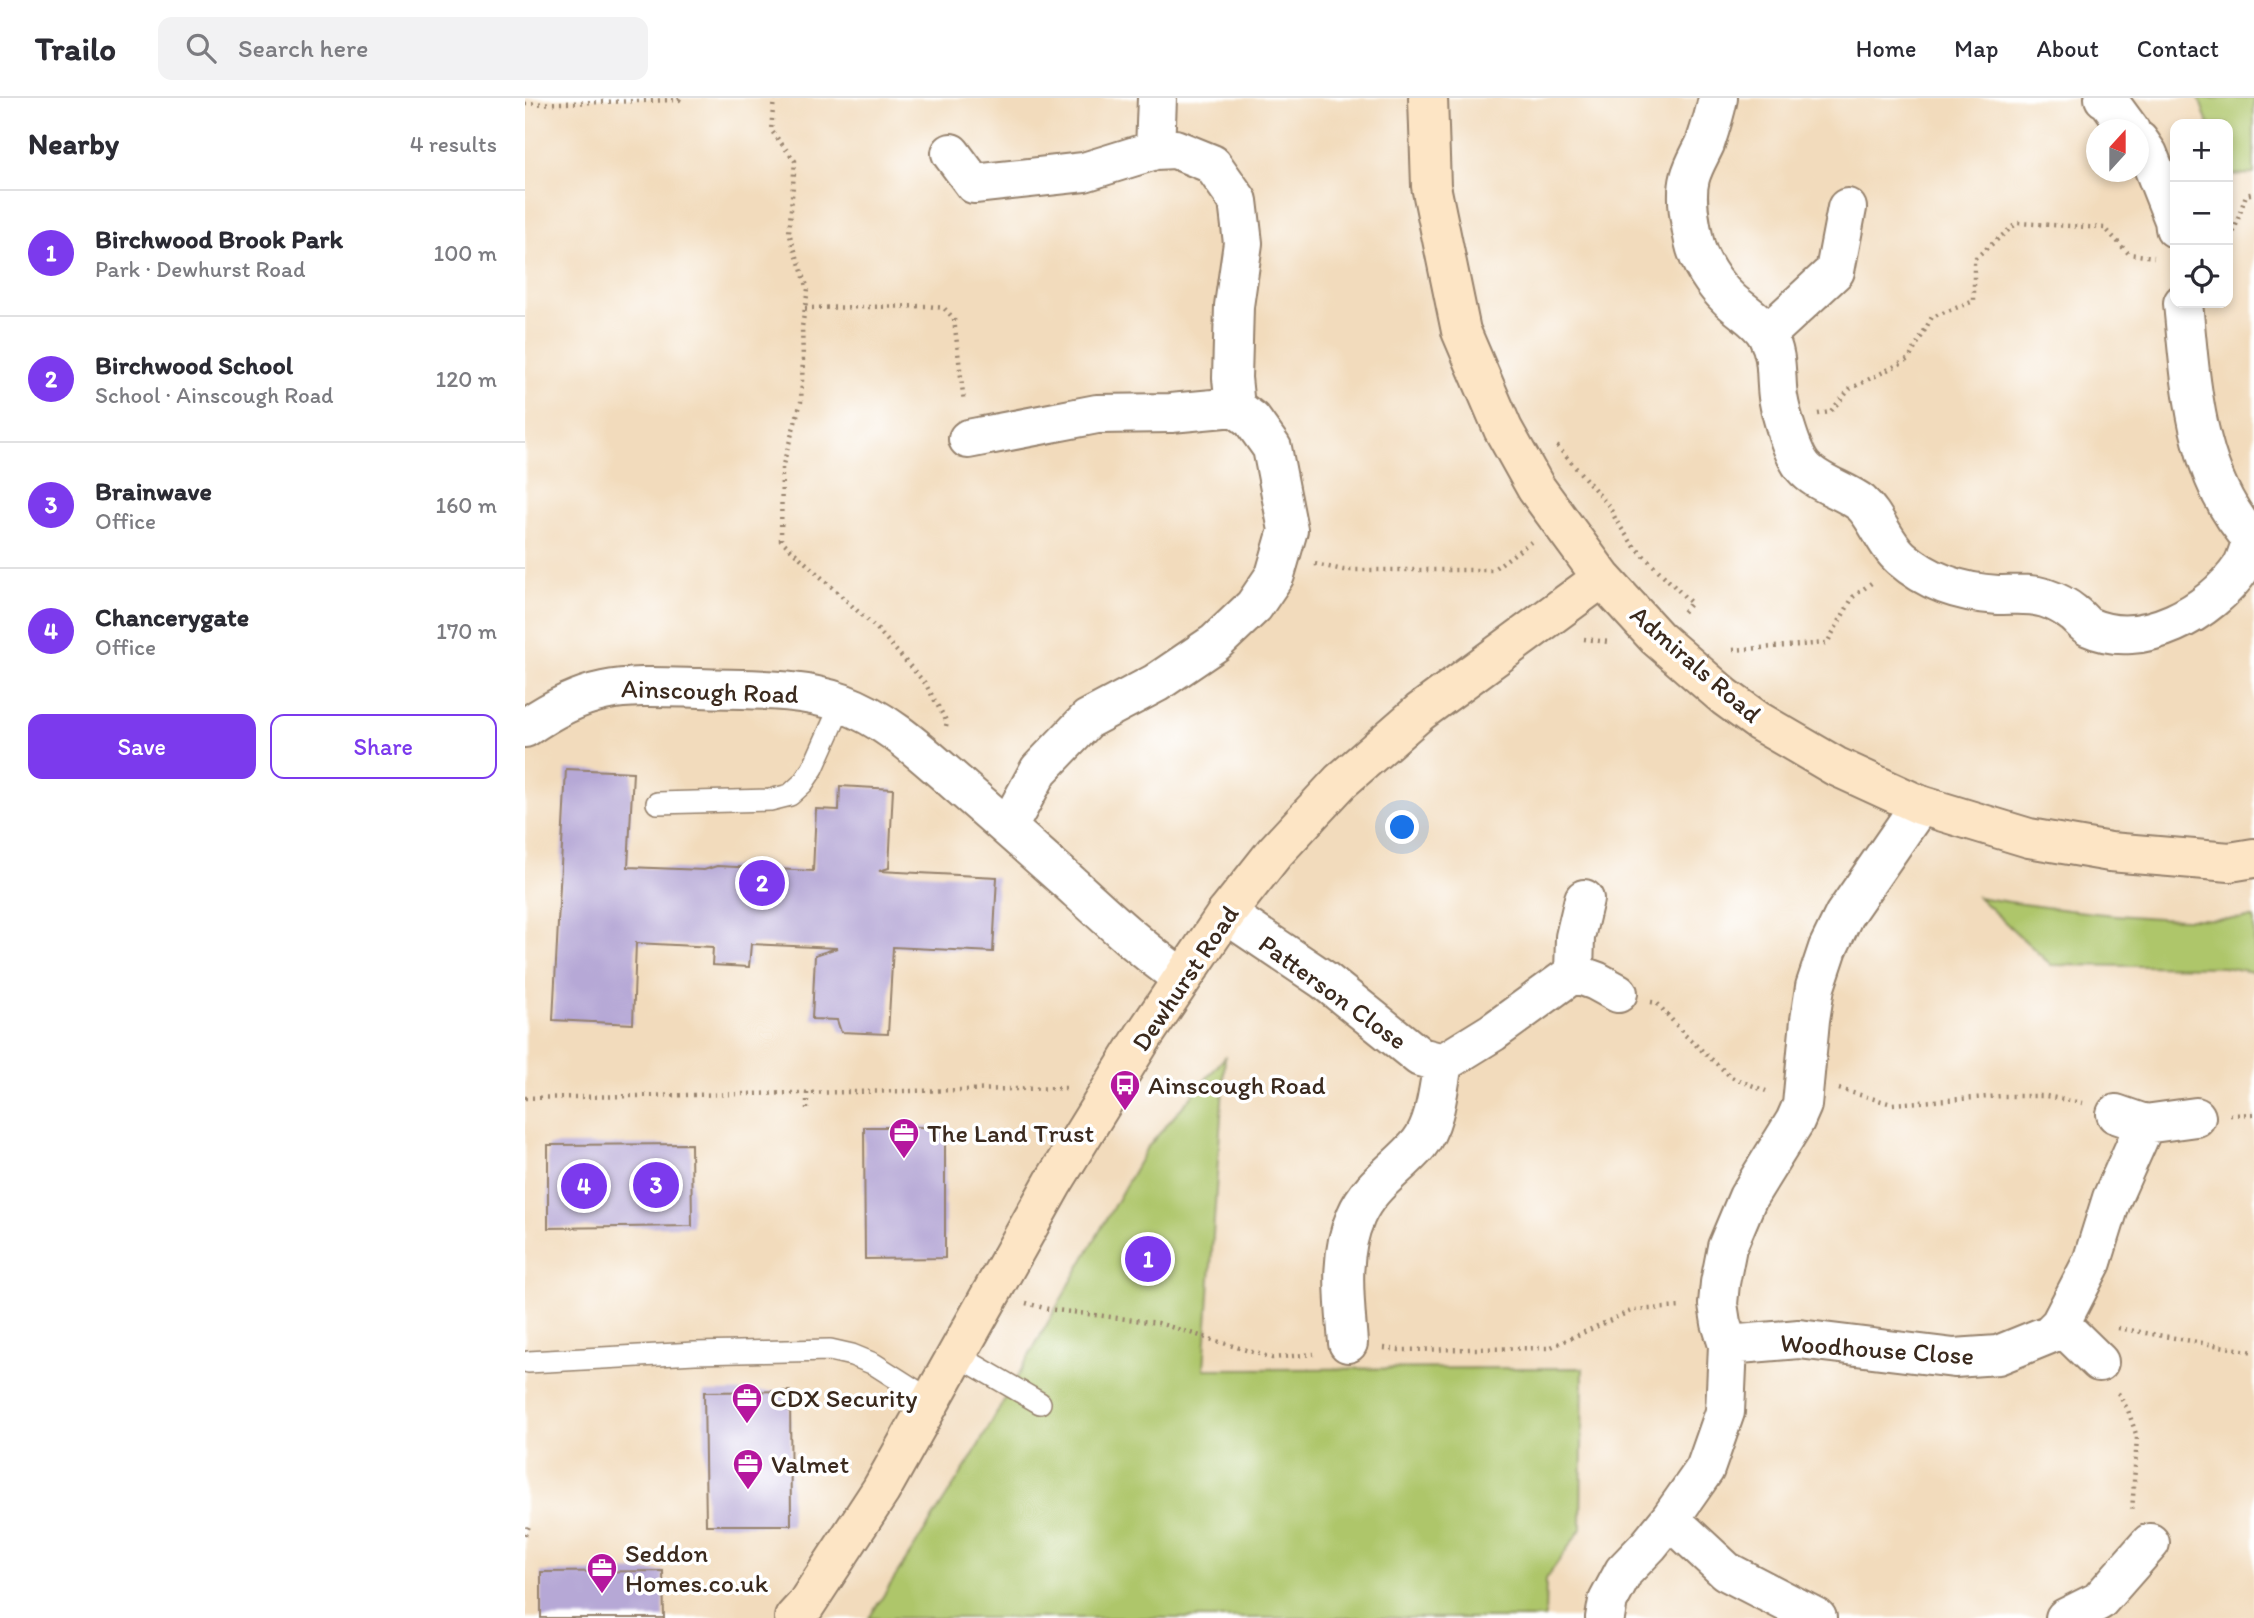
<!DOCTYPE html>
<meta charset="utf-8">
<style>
:root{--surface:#fff;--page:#f2f2f3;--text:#2b2b33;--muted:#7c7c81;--line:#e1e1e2;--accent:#7c3aed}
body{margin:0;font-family:Itim,sans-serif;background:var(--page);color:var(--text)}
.controls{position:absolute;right:21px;top:21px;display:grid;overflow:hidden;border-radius:14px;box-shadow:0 4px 10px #0003}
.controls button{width:63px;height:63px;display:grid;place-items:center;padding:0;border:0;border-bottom:2px solid var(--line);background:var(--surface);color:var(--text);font:35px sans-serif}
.compass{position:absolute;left:1561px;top:21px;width:63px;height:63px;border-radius:50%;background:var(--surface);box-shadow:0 4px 10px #0003;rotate:21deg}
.you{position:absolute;left:878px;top:730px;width:24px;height:24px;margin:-18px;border:5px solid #fff;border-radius:50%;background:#1a73e8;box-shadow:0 0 0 10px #1a73e833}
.badge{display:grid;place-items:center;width:46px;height:46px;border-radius:50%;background:var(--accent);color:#fff;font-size:23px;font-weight:700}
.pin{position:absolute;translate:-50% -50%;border:4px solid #fff;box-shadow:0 2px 7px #0006}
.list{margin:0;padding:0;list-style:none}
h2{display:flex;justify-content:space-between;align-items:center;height:91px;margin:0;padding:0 28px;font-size:30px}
h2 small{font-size:23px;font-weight:400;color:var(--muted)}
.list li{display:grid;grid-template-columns:46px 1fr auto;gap:21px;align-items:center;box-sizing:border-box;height:126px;padding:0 28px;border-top:2px solid var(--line)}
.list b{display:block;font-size:26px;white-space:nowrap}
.list p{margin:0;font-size:23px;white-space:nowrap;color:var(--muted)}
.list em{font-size:23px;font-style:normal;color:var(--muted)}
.actions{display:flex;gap:14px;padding:21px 28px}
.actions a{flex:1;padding:16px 0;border:2px solid var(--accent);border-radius:14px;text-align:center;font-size:24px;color:var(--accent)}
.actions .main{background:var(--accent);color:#fff}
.icon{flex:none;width:38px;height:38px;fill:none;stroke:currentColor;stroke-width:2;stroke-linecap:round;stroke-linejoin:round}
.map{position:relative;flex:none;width:1729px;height:1520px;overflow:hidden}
header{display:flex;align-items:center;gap:42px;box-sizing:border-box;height:98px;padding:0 35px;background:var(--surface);border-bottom:2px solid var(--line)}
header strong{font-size:33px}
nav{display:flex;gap:38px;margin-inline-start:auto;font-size:24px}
.search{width:490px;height:63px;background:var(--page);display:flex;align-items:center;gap:18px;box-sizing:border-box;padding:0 24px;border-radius:14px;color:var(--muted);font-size:26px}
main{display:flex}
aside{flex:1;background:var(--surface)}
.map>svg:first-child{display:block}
.green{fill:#aec66b;stroke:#747844;stroke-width:2}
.building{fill:#b6a8d6}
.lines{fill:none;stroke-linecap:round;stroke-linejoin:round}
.lane-casing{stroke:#96826d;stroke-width:24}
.street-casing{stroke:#96826d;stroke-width:42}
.secondary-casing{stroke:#96826d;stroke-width:42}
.path{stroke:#96826d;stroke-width:4.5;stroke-dasharray:2 5;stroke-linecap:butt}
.lane{stroke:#fff;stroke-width:21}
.street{stroke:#fff;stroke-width:38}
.secondary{stroke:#fde5c5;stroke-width:38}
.labels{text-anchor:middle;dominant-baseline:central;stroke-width:7;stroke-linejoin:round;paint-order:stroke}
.street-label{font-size:26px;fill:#3b2a1e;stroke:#fff}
.poi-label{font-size:26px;fill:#3b2a1e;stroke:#fff;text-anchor:start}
</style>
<header>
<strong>Trailo</strong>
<div class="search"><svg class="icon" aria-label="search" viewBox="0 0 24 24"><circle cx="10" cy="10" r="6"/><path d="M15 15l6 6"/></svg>Search here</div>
<nav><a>Home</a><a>Map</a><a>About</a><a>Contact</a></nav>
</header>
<main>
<aside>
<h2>Nearby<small>4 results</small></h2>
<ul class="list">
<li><span class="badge">1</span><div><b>Birchwood Brook Park</b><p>Park · Dewhurst Road</p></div><em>100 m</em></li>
<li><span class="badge">2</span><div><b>Birchwood School</b><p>School · Ainscough Road</p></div><em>120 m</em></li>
<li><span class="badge">3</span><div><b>Brainwave</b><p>Office</p></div><em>160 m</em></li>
<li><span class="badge">4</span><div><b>Chancerygate</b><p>Office</p></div><em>170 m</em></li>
</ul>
<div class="actions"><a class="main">Save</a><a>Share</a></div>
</aside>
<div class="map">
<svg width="1729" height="1520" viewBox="0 0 1729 1520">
<rect width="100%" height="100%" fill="#fff"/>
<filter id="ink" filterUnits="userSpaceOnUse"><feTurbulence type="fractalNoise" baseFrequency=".0143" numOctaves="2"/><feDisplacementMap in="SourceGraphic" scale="14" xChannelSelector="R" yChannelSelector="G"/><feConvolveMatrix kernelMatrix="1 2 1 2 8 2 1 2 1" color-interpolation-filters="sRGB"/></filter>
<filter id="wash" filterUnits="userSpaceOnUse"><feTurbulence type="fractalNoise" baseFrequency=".00686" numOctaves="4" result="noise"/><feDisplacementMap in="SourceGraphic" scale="28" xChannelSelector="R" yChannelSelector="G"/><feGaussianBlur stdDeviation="1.57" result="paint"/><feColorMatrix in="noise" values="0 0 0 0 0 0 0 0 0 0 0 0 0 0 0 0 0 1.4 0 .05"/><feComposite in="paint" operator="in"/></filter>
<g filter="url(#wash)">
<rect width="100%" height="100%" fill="#f2dbbc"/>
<!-- green -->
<path class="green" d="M 1674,0 L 1729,0 L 1729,76 L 1703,77 L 1703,26 L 1683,26 Z
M 1453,799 C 1543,814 1637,825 1729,820 L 1729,874 L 1698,869 L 1526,867 Z
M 700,959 L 679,1271 L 1058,1270 L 1056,1431 L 1021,1481 L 1020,1520 L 344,1520 L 447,1359 L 621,1051 Z"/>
<g id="blocks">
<!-- building -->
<path class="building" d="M 41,671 L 108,674 L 103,769 L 179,772 L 192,768 L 288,773 L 291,711 L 314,712 L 315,688 L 368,691 L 364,770 L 354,773 L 472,779 L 468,854 L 368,849 L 363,936 L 316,934 L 312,922 L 287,921 L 290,857 L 312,850 L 226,846 L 224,869 L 187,867 L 188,849 L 111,845 L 108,926 L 28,922 Z
M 339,1029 L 420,1029 L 420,1160 L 340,1161 Z
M 166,1046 L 167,1128 L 23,1130 L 23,1047 Z
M 265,1293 L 266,1427 L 181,1427 L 179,1294 Z
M 138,1473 L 139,1520 L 16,1520 L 16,1474 Z"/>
</g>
</g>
<g filter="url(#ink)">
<use href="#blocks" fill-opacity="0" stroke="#96826d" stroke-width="2"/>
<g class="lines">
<!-- lane casing -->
<g class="lane-casing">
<path id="lane" d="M 132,705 L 245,702 L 265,697 L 278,685 L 288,670 L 317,605
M 432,1257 L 515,1305
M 3,1264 L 170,1255 L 305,1252 L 327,1257 L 349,1266 L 407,1303"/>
</g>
<!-- street casing -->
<g class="street-casing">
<path id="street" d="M 1193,0 C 1190,15 1185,31 1180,46 C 1175,57 1168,68 1165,80 C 1160,99 1165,124 1169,143 C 1173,163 1189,187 1204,201 C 1216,213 1234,222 1242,237 C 1254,259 1250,277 1253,299 C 1256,316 1267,356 1278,369 C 1291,385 1319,392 1336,405 C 1351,418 1359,445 1376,460 C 1403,484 1438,495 1473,497 C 1490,497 1504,495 1520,500 C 1529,503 1541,509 1548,515 C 1554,519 1558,526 1564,529 C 1617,553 1686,514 1716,470 C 1721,462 1724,450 1727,441
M 1579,0 L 1583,2 L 1605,32
M 1614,43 L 1623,56 L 1649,122 L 1650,130
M 630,52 L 632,0
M 426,55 L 449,86 L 559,74 L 630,52 L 650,51 L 687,66 L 713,103 L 718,145 L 709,208 L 707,280 L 710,309 L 727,322 L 747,350 L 763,432 L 750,477 L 729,508 L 690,545 L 631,585 L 563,621 L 514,672 L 483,729
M 1658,205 C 1666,285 1670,382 1729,443
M 1242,236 L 1310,173 L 1322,110
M 443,341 L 572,316 L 646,315 L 710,309
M 0,630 C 66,584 99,588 175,590 C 222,592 272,589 317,605 C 364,622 399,657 437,690 C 474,722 511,755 548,788 C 585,822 616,851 657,880
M 1059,801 L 1050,839 L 1049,875 L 1071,883 L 1093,895
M 701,816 L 799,882 L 895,959 L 918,965
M 1591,1016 L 1620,1026 L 1671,1019
M 1535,1226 L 1574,1264
M 823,1245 C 820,1204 813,1158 831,1118 C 844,1087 873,1071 894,1046 C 911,1025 913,991 918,965 L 968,934 L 1049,875
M 1203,1247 L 1274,1241 L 1429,1260 L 1473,1257 L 1525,1236 L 1535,1226 L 1567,1164 L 1587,1100 L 1620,1026
M 1145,1421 L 1201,1473 L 1292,1520
M 1080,1520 L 1083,1503 L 1099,1473 L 1124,1447 L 1145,1421 L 1180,1371 L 1200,1314 L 1203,1247 L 1196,1225 L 1193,1206 L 1195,1185 L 1202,1149 L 1223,1099 L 1270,1023 L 1277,1007 L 1285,922 L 1290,889 L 1303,850 L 1319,817 L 1395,707
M 1540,1520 L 1574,1503 L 1625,1445"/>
</g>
<!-- secondary casing -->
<g class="secondary-casing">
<path id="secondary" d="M 903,0 L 906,88 L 936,233 L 978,331 L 1011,390 L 1077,480 L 1132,540 L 1200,599 L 1233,623 L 1310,668 L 1395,707 L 1504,740 L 1585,754 L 1705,764 L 1729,760
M 269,1520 L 280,1508 L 356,1392 L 528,1085 L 618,939 L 701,816 L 750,754 L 816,683 L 895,614 L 1077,480"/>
</g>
<!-- path -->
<path class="path" d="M 249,0 L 246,32 L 270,63 L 264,135 L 283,191 L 277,229 L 278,261 L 276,304 L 257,370 L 256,442 L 352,531 L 400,585 L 422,624 L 421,628
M 0,6 L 154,2 L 155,0
M 1703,136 L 1708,136 L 1721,97 L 1729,95
M 280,210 L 401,208 L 419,210 L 429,221 L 439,304
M 1293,316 L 1305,314 L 1325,291 L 1384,261 L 1407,219 L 1449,203 L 1449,161 L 1492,125 L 1580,130 L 1604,156 L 1629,159
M 1032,348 L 1084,408 L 1092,424 L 1108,447 L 1166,505 L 1158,514
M 790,466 L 818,472 L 967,472 L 1006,444
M 1059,541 L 1084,544
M 1208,552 L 1302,545 L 1328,499 L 1349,483
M 1126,904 L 1132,905 L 1160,937 L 1206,979 L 1241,993
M 1314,991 L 1367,1006 L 1477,998 L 1521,998 L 1557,1005
M 282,995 L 282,1015
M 0,1000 L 545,990
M 1705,1017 L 1729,1016
M 501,1205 L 523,1211 L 633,1225 L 747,1260 L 789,1256
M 1593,1230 L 1729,1254
M 859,1250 L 874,1252 L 1024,1250 L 1108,1212 L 1157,1209
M 1593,1295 L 1603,1312 L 1612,1339 L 1607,1414
M 0,1437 L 5,1426"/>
<!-- lane -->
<use href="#lane" class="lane"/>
<!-- street -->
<use href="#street" class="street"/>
<!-- secondary -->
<use href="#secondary" class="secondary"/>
</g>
</g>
<!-- icons -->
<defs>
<g id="bus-pin" transform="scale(1.575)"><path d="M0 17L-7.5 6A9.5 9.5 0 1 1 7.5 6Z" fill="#b5179e" stroke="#fff"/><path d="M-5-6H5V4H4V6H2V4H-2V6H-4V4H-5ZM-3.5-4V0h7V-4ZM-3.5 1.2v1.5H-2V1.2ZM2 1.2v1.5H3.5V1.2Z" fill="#fff"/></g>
<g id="office-pin" transform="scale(1.575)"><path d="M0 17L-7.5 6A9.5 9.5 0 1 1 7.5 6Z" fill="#b5179e" stroke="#fff"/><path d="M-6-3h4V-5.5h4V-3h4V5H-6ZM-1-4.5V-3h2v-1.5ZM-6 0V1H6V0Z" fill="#fff"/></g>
</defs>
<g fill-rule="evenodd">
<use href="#bus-pin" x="600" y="987"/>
<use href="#office-pin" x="379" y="1035"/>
<use href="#office-pin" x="222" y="1300"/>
<use href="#office-pin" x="223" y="1366"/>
<use href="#office-pin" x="77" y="1470"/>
</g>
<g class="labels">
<!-- street labels -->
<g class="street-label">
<text transform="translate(1171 566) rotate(41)">Admirals Road</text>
<text transform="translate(185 593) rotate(2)">Ainscough Road</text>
<text transform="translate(660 880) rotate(-56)">Dewhurst Road</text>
<text transform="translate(808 894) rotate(36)">Patterson Close</text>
<text transform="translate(1352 1251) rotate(4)">Woodhouse Close</text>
</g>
<!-- poi labels -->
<g class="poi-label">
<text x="623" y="987">Ainscough Road</text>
<text x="402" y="1035">The Land Trust</text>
<text x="245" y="1300">CDX Security</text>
<text x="246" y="1366">Valmet</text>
<text x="100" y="1455">Seddon<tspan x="100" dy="30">Homes.co.uk</tspan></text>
</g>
</g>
</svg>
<div class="controls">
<button>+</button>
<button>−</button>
<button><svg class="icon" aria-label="locate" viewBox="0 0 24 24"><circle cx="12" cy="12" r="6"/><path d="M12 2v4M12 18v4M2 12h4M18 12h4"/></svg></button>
</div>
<svg class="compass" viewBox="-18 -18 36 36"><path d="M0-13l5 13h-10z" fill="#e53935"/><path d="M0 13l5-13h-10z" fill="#7c7c81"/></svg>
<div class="you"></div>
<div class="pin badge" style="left:623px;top:1161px">1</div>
<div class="pin badge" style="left:237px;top:785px">2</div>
<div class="pin badge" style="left:131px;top:1087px">3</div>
<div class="pin badge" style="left:59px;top:1088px">4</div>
</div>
</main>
